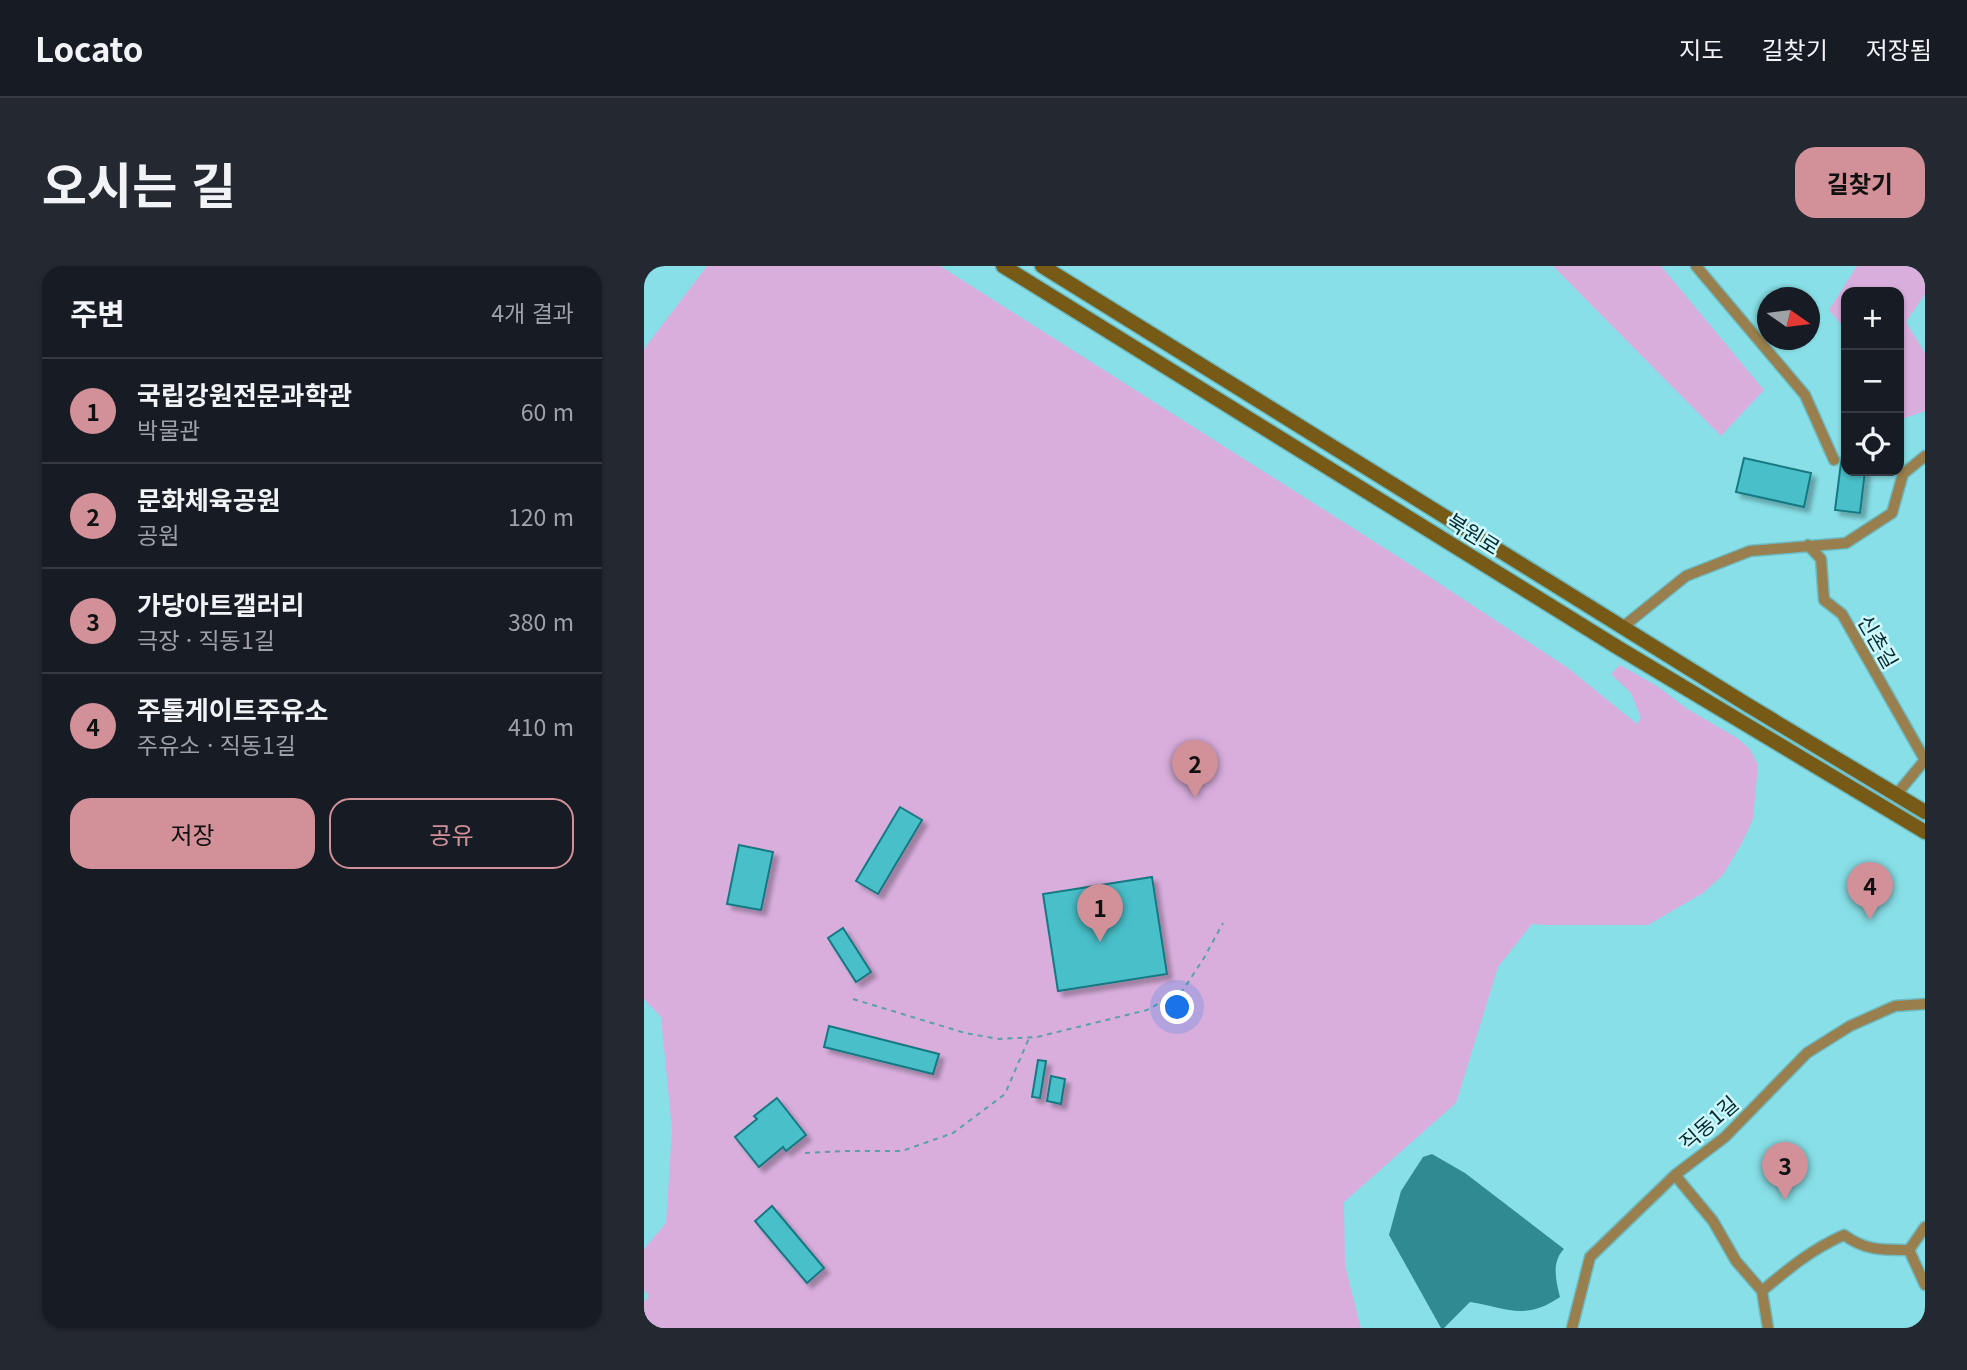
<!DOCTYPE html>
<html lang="ko">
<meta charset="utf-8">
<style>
:root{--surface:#171b24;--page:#242831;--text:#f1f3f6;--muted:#9ea1a6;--line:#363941;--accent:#d29099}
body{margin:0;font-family:Georgia,"Noto Sans KR",serif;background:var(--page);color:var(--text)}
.controls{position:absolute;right:21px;top:21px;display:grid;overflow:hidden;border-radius:14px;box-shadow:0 2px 5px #0004}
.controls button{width:63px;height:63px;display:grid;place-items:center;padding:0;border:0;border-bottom:2px solid var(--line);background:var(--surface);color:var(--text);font:35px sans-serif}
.compass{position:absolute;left:1113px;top:21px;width:63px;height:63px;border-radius:50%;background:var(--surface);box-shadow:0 2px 5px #0004;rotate:104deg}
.you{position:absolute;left:534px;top:742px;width:24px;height:24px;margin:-18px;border:5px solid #fff;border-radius:50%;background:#1a73e8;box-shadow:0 0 0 10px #1a73e833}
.badge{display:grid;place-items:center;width:46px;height:46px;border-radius:50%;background:var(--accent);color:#111;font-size:23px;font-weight:700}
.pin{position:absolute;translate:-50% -58px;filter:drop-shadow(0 2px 4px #0008)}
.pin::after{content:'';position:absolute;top:37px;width:24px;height:21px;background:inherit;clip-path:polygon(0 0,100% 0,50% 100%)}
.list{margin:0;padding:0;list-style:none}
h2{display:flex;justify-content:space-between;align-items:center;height:91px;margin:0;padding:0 28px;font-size:30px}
h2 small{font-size:23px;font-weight:400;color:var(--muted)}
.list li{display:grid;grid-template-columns:46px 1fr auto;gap:21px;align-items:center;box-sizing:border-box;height:105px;padding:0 28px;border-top:2px solid var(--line)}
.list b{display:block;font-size:26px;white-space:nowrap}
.list p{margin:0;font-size:23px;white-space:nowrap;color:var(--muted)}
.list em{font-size:23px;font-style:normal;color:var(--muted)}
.actions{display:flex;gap:14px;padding:21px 28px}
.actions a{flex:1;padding:16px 0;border:2px solid var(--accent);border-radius:21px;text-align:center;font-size:24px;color:var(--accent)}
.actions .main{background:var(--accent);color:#111}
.icon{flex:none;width:38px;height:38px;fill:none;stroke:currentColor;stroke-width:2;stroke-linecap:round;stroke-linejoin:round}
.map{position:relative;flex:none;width:1281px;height:1062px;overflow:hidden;border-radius:21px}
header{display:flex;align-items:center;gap:42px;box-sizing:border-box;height:98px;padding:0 35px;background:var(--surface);border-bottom:2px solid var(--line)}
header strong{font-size:33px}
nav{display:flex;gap:38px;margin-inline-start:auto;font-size:24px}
.intro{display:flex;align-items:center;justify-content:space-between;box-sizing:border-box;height:168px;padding:0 42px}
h1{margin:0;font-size:49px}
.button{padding:18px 32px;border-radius:21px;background:var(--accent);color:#111;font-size:24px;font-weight:700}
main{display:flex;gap:42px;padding:0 42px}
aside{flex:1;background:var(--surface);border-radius:21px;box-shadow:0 2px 5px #0004}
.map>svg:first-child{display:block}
.green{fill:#d9aedd}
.water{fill:#308a92}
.building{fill:#49bfc9;stroke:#177981;stroke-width:2;filter:url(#shadow)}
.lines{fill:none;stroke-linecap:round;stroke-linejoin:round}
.street-casing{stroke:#6ebbc2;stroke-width:13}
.secondary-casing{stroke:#6ebbc2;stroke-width:17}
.path{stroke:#5aa0a7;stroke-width:2;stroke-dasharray:5 5;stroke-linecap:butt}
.street{stroke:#987f4d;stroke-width:10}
.secondary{stroke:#775a16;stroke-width:14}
.labels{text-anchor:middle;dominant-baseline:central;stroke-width:5;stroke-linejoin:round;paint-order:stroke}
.street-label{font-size:21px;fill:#042b2f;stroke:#cff8fc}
</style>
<header>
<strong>Locato</strong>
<nav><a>지도</a><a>길찾기</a><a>저장됨</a></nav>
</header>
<div class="intro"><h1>오시는 길</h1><a class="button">길찾기</a></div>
<main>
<aside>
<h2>주변<small>4개 결과</small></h2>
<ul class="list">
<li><span class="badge">1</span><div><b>국립강원전문과학관</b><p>박물관</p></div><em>60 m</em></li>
<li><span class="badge">2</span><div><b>문화체육공원</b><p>공원</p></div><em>120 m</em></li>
<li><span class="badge">3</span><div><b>가당아트갤러리</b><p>극장 · 직동1길</p></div><em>380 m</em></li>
<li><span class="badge">4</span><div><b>주톨게이트주유소</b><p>주유소 · 직동1길</p></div><em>410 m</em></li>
</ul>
<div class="actions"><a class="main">저장</a><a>공유</a></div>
</aside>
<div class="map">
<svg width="1281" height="1062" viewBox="0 0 1281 1062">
<defs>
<filter id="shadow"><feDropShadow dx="5" dy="5" stdDeviation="2" flood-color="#0004"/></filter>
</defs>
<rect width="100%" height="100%" fill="#88dfe7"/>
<!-- green -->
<path class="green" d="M 63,0 L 296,0 L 775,304 L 924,402 L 993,458 L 997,452 L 987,427 L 967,408 L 976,399 L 1013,420 L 1042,442 L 1093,472 L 1106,483 L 1114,499 L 1109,553 L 1098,577 L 1079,609 L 1059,627 L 1004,659 L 901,659 L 888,658 L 854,701 L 812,837 L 700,936 L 701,999 L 717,1062 L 0,1062 L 0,1036 L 5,1030 L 0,1024 L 0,983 L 22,957 L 28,864 L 17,751 L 0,733 L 0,83 Z
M 909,0 L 1017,0 L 1120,124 L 1077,170 Z
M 1213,0 L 1281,0 L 1281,28 L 1262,56 L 1281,87 L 1281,145 L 1255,154 L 1255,26 L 1202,26 L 1202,64 L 1185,44 Z"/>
<!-- water -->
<path class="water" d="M 788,888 L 821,907 L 920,983 C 907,996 912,1015 916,1031 C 881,1055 863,1042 826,1036 L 800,1062 L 797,1062 L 745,969 L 757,925 L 779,891 Z"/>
<!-- building -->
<path class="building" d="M 1200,173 L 1202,173 L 1202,205 L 1221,205 L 1216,247 L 1191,244 Z
M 1100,192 L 1167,207 L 1160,241 L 1092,226 Z
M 256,541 L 278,554 L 234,628 L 212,615 Z
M 95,579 L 129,586 L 117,644 L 83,638 Z
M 508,611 L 523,708 L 414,725 L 399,628 Z
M 199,662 L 227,706 L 212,716 L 184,672 Z
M 185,760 L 295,788 L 289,808 L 180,781 Z
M 394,794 L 402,795 L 396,832 L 388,831 Z
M 407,810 L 421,813 L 417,838 L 403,835 Z
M 133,832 L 162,869 L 142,885 L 139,881 L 115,901 L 91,871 L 113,853 L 110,850 Z
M 128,940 L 180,1002 L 163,1017 L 111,955 Z"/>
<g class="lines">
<!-- street casing -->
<g class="street-casing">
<path id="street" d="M 1052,0 L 1161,129 L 1190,194
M 1164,279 L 1177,293 L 1180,334 L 1198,348 L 1281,494
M 980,360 L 1042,310 L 1106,285 L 1202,277 L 1248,247 L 1259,208 L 1281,190
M 1252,529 L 1281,494
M 1031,909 L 1069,955 L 1092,995 L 1118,1025 L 1124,1062
M 1281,961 L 1265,984 L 1281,1019
M 1118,1025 C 1144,1003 1168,983 1200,969 C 1222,985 1239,984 1265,984
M 928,1062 L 946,991 L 1031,909 L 1081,871 L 1163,787 L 1206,760 L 1251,740 L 1281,738
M 1278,1062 L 1281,1058"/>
</g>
<!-- secondary casing -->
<g class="secondary-casing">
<path id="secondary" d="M 359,0 L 973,381 L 1281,566
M 398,0 L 1102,438 L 1281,546"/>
</g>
<!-- path -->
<path class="path" d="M 209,733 L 321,767 L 355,773 L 393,771 L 503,744 L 539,724 L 560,692 L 579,657
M 161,887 L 199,885 L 258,885 L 309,867 L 361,828 L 385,772"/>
<!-- street -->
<use href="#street" class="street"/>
<!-- secondary -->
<use href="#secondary" class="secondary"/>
</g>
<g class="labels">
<!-- street labels -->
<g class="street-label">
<text transform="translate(830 267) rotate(32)">북원로</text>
<text transform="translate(1235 375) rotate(60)">신촌길</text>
<text transform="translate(1064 856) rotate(-41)">직동1길</text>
</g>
</g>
</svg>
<div class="controls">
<button>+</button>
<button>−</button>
<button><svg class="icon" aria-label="locate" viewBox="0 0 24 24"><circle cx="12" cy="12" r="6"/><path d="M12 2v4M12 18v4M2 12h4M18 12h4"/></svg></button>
</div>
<svg class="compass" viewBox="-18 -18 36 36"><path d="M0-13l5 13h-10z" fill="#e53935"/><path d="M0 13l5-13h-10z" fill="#9ea1a6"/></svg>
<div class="you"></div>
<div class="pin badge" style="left:456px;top:676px">1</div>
<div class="pin badge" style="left:551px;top:532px">2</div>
<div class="pin badge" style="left:1141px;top:934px">3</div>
<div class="pin badge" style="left:1226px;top:654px">4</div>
</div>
</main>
